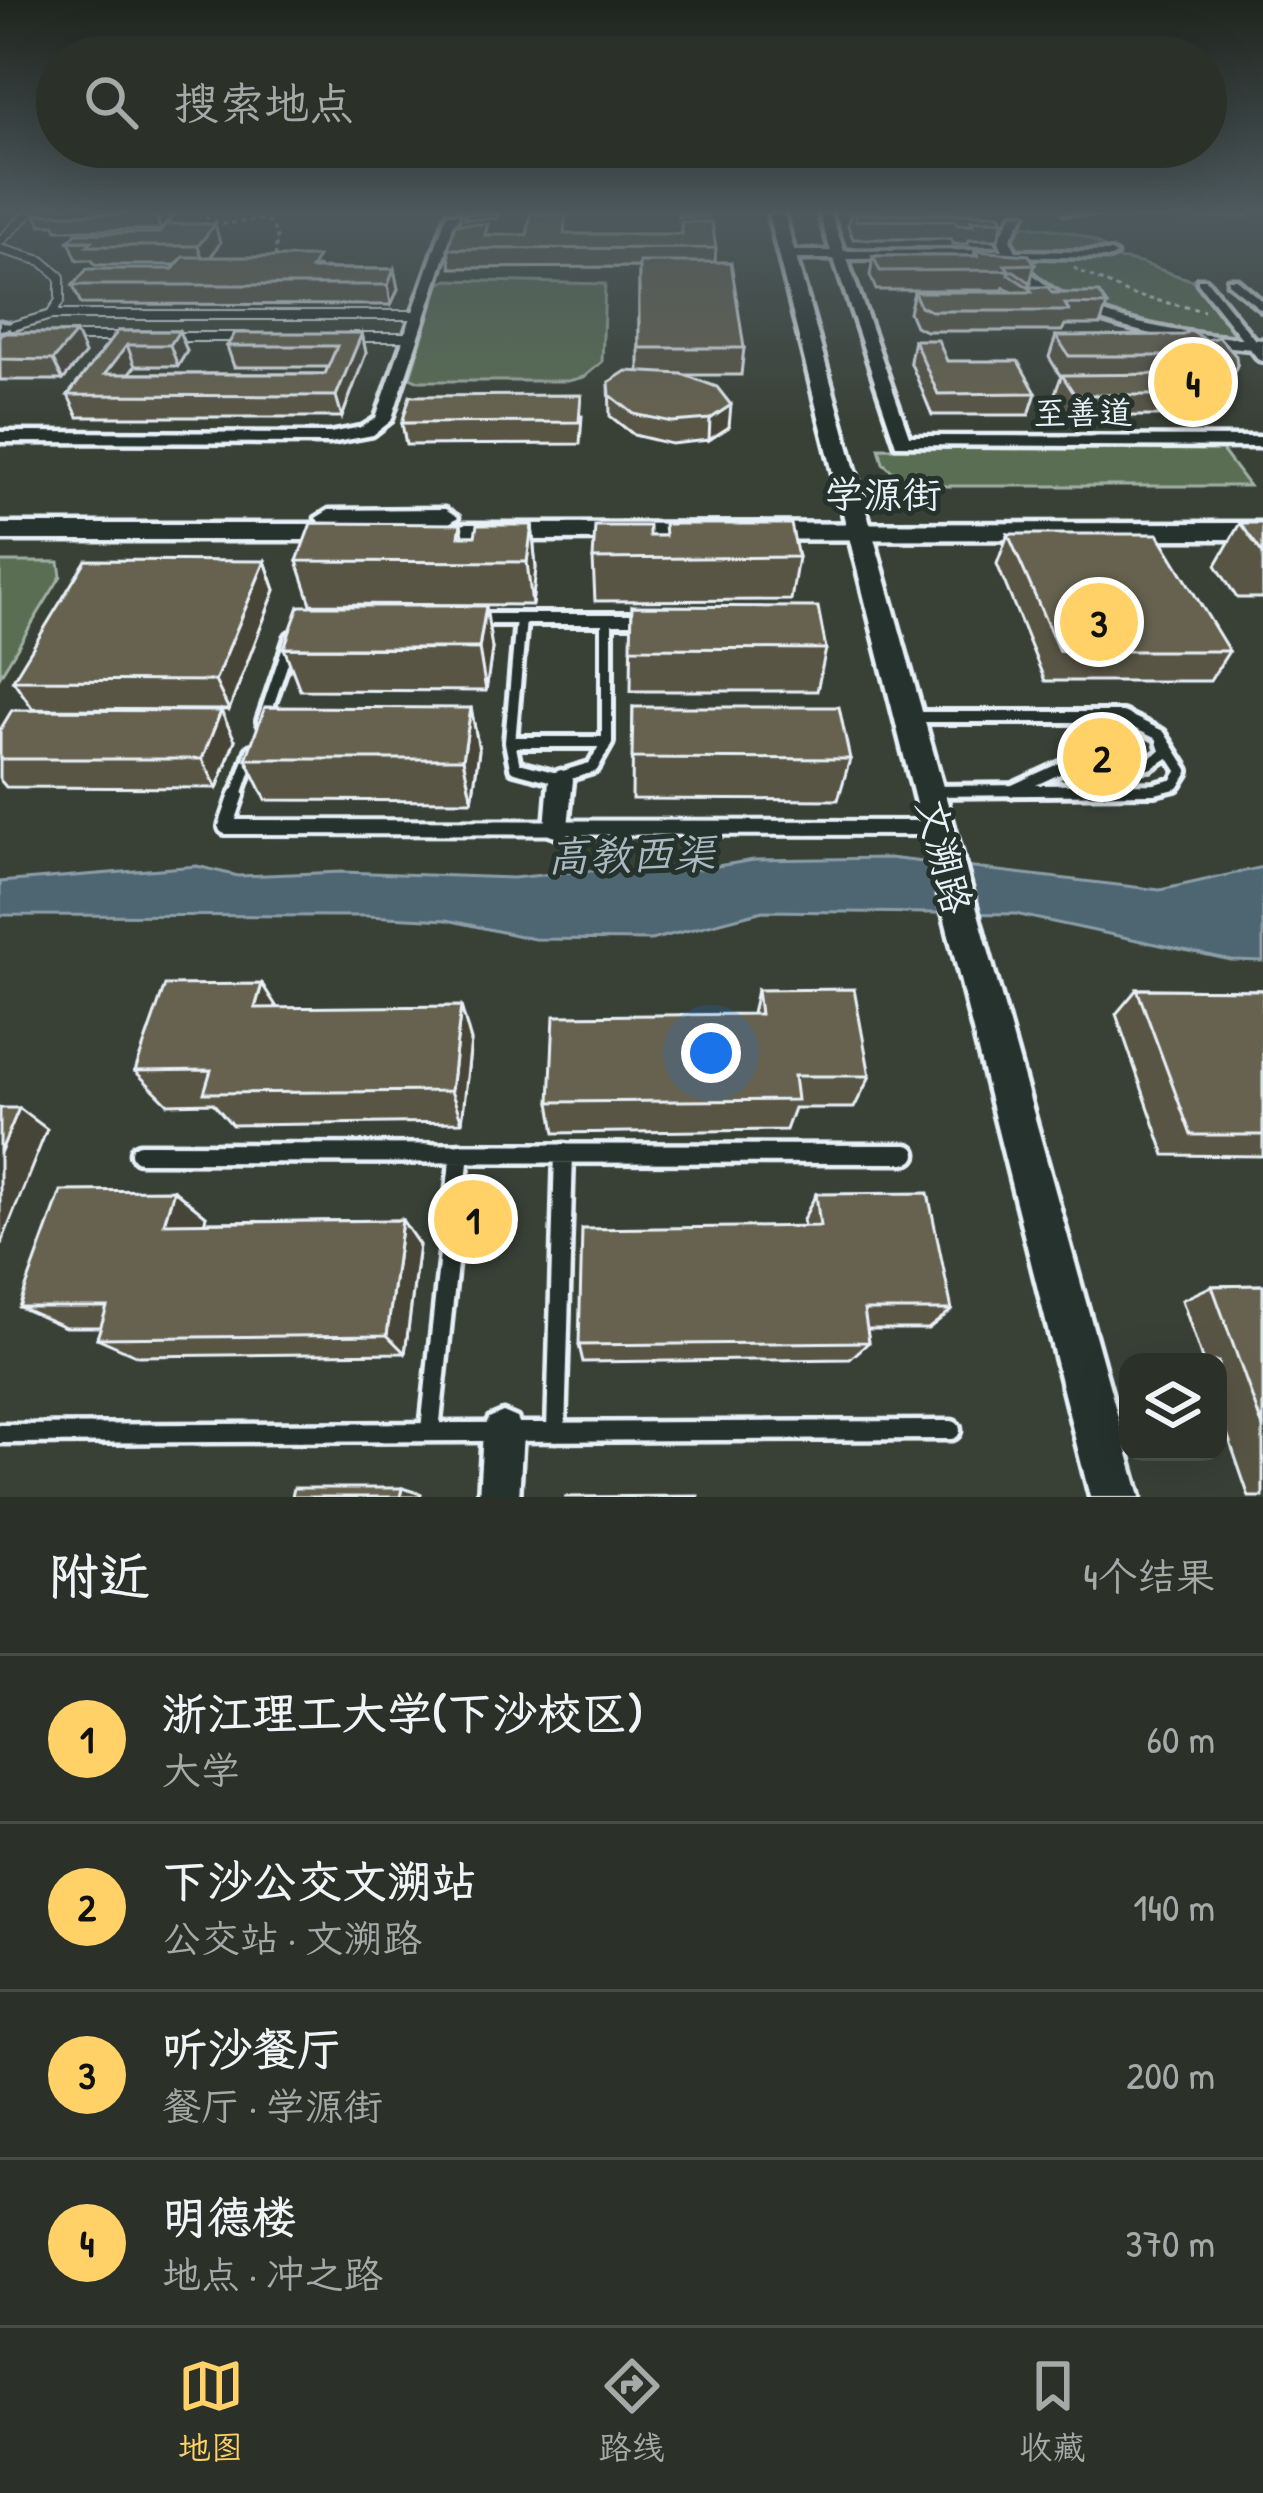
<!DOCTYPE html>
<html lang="zh">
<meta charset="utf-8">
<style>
:root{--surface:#2b3129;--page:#333931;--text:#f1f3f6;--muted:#a6a9a8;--line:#474c46;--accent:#ffd166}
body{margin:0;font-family:"Patrick Hand","LXGW WenKai TC",sans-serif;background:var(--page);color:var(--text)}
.controls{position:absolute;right:36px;bottom:36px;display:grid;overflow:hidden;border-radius:24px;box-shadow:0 12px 48px #0002}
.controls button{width:108px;height:108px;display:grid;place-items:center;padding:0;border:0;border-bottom:3px solid var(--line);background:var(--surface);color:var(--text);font:60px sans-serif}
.you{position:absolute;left:711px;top:1053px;width:42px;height:42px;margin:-30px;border:9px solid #fff;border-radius:50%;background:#1a73e8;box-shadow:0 0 0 18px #1a73e833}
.badge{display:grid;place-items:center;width:78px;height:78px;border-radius:50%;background:var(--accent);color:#111;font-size:39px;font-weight:700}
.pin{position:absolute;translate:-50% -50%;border:6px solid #fff;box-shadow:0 3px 12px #0006}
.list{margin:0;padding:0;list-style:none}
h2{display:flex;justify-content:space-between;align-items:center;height:156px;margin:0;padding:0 48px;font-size:51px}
h2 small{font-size:39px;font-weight:400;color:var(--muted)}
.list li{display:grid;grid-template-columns:78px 1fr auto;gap:36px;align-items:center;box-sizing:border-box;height:168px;padding:0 48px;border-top:3px solid var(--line)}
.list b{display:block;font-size:45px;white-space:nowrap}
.list p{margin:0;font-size:39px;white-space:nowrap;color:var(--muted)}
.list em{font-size:39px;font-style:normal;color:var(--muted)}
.icon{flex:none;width:66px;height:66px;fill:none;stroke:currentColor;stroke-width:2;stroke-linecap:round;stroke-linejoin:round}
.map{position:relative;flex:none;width:1263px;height:1497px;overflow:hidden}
.search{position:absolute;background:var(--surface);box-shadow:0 12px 48px #0002;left:36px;right:36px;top:36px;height:132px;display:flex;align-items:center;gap:30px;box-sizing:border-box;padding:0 42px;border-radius:66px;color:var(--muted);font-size:45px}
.sheet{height:828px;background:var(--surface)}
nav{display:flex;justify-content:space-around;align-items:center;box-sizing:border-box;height:168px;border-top:3px solid var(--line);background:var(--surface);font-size:33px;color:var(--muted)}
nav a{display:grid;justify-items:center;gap:6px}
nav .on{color:var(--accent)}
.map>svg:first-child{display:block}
.green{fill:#5a6e52;stroke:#a1b0a5;stroke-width:3}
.water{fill:#4d6672;stroke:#8b9ea8;stroke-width:3}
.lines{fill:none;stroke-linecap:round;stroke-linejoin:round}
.service-far3-casing{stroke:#e8f1f8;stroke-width:12}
.service-far2-casing{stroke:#e8f1f8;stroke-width:20}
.service-far1-casing{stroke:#e8f1f8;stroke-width:22}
.service-casing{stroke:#e8f1f8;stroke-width:27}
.pedestrian-casing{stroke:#e8f1f8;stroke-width:9}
.minor-casing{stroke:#e8f1f8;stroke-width:9}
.tertiary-casing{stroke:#e8f1f8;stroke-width:9}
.secondary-casing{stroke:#e8f1f8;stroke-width:9}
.path{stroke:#e8f1f8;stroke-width:3;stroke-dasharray:4.5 4.5;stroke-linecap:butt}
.service-far3{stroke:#26332d;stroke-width:8}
.service-far2{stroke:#26332d;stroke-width:10}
.service-far1{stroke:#26332d;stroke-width:14}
.service{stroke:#26332d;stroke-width:18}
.pedestrian{fill:#26332d;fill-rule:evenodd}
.minor{fill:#26332d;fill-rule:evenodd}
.tertiary{fill:#26332d;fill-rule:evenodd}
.secondary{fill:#26332d;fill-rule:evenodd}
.wall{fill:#585444;stroke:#e8f1f8;stroke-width:3}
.shaded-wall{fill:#474537;stroke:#e8f1f8;stroke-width:3}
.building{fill:#66624f;stroke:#e8f1f8;stroke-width:3}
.labels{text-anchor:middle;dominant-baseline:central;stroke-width:10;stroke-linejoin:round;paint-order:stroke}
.far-street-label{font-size:33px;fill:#e8f1f8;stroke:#26332d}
.street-label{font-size:39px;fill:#e8f1f8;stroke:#26332d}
.water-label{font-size:42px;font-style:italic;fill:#aab9c2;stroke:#26332d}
</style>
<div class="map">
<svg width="1263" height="1497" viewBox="0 0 1263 1497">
<rect width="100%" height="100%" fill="#394137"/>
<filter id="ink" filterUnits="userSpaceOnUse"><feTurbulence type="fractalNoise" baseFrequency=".00833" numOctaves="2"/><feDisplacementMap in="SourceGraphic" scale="24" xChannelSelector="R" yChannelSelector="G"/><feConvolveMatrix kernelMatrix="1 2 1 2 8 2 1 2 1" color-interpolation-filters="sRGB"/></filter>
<g filter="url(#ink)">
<!-- green -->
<path class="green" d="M 1010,224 C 1045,229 1094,228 1114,259 C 1141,259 1166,274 1193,280 L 1242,345 C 1159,333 1065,318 1007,254 Z
M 448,280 L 605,284 L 602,362 L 584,377 L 568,381 L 419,381 L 410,377 L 439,284 Z
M 879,448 L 1222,450 L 1249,486 L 909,486 L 883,463 Z
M 0,562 L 59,562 L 61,576 L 0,676 Z"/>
<!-- water -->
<path class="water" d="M 889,858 L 1160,890 L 1263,867 L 1263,961 L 1231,960 L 1015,914 L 763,911 L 651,940 L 534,939 L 447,920 L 367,916 L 0,915 L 0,882 L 197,866 L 238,876 L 342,872 L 513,878 L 581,871 L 699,869 L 754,860 Z"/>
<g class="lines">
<!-- service-far3 casing -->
<g class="service-far3-casing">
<path id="service-far3" d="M 0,241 L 28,214
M 0,249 L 42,261 L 60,277 L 60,300 L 51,315
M 13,326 L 51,315 L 419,315
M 61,337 L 125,337
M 169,337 L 245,337
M 349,337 L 411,337"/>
</g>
<!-- service-far2 casing -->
<g class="service-far2-casing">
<path id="service-far2" d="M 472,619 L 644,619
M 521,619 L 510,742 L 607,742 L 607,619
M 910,717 L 1122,717 L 1160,735 L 1183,771 L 1175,784 L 1155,789 L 931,791
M 263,721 L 291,638
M 510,742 L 515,767 L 557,778 L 593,767 L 607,742
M 1011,791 L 1063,767 L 1149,764 L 1166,753 L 1162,741
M 236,798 L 252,751"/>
</g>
<!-- service-far1 casing -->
<g class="service-far1-casing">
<path id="service-far1" d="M 237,795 L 226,827 L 936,828"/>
</g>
<!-- service casing -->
<g class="service-casing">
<path id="service" d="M 140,1153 L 907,1154
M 430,1430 L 460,1153
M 556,1432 L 564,1153
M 0,1434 L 951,1430"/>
</g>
<!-- pedestrian casing -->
<g class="pedestrian-casing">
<path id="pedestrian" d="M 1007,251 L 1111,252 L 1116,255 L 1111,258 L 1004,256 L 1002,254 Z
M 1198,279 L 1206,279 L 1263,350 L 1263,361 L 1259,360 L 1198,283 Z
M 1228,279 L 1236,279 L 1263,302 L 1263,311 L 1228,283 Z"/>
</g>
<!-- minor casing -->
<g class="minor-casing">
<path id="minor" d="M 447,214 L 459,214 L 391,421 L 373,435 L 330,443 L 0,442 L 0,432 L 330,433 L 362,427 L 376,418 Z
M 819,214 L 831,214 L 844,251 L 1003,250 L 998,239 L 1013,214 L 1025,214 L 1010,239 C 1014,247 1018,257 1023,264 C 1070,321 1194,336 1263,340 L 1263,350 C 1197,345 1038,323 1006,257 L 847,259 L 909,436 L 1263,437 L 1263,447 L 896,445 L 834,259 L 786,259 L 779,255 L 786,251 L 831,251 Z
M 0,322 L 20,326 L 0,330 Z
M 561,770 L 570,773 L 573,780 L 567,835 L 558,838 L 549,835 L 545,828 L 549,780 L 552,773 Z
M 503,1412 L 517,1418 L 523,1432 L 519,1497 L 479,1497 L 483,1432 L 489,1418 Z"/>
</g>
<!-- tertiary casing -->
<g class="tertiary-casing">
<path id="tertiary" d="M 768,214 L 784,214 L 1140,1497 L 1090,1497 Z"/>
</g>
<!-- secondary casing -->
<g class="secondary-casing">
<path id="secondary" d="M 445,509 L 458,517 L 448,524 L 1263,523 L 1263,539 L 422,540 L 409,532 L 418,525 L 358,526 L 365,532 L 352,540 L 0,540 L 0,524 L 322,524 L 316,518 L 329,510 Z"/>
</g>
<!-- path -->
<path class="path" d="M 197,214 L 223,224 L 266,219
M 261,214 L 277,233 L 275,259
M 315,267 L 340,270
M 1074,268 L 1128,294 L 1204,311"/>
<!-- service-far3 -->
<use href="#service-far3" class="service-far3"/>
<!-- service-far2 -->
<use href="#service-far2" class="service-far2"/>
<!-- service-far1 -->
<use href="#service-far1" class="service-far1"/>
<!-- service -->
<use href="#service" class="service"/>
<!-- pedestrian -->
<use href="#pedestrian" class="pedestrian"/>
<!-- minor -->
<use href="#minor" class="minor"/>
<!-- tertiary -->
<use href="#tertiary" class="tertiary"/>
<!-- secondary -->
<use href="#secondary" class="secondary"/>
</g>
<!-- wall -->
<path class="wall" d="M 36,214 L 174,214 L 161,230 L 57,230 L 55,225 L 41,225 Z
M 465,214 L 499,214 L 497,219 L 465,219 Z
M 678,214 L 709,214 L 709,217 L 678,217 Z
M 850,214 L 999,214 L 1003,221 L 998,240 L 969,240 L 968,244 L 953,244 L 951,239 L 853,239 L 848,226 Z
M 1062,214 L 1246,214 L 1245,216 L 1064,216 Z
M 681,222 L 716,248 L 715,262 L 744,348 L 741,375 L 684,375 L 729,427 L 709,440 L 671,444 L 634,435 L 610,416 L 609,382 L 639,372 L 639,267 L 451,268 L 448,249 L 489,235 L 681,234 Z
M 69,241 L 220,243 L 211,257 L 321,269 L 394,269 L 398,289 L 391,305 L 81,304 L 73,285 L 173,269 L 176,265 L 95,265 L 92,260 L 77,260 Z
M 975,251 L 1035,264 L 1029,287 L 1107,305 L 1100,325 L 1065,325 L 1062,331 L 926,331 L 915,326 L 909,312 L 914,292 L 1012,292 L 1004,287 L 1003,290 L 876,290 L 870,275 L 873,256 L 974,256 Z
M 118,331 L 179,331 L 187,351 L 178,366 L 135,366 L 129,374 L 325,374 L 328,367 L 234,367 L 227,346 L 362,333 L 366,353 L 342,417 L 78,417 L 68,395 Z
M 0,333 L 76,333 L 85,354 L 63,380 L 0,380 Z
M 1056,336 L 1237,365 L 1222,396 L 1206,391 L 1184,416 L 1067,416 L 1054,396 L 1061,377 L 1049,357 Z
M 914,340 L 947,361 L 1036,393 L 1029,415 L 932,415 L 910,361 Z
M 582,416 L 580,444 L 406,445 L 402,423 Z
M 1240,523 L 1263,523 L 1263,598 L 1237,598 L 1216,565 Z
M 461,524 L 463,536 L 475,536 L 532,525 L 536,568 L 532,605 L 311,604 L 297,561 Z
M 1008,534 L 1229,651 L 1210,681 L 1045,681 L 997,564 Z
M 649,536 L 664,536 L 798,557 L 791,600 L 595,601 L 593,559 Z
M 265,561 L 275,590 L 229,710 L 33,709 L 13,680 Z
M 632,606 L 826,649 L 817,691 L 631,691 Z
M 284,648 L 492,649 L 486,691 L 300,690 Z
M 633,707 L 850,759 L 838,800 L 632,799 Z
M 471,708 L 479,750 L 472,801 L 266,800 L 246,759 Z
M 0,730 L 235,740 L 217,788 L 6,787 L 0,780 Z
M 262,984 L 277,1008 L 471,1041 L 462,1122 L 232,1125 L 213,1103 L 168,1104 L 135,1071 Z
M 1137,989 L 1263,990 L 1263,1156 L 1165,1155 L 1116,1014 Z
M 757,990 L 870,1076 L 854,1108 L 794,1108 L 786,1130 L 555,1133 L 550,1102 L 752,1014 Z
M 174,1190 L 206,1216 L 204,1222 L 402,1220 L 419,1245 L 405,1353 L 138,1356 L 97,1338 L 101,1327 L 65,1327 L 19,1307 Z
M 816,1194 L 952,1310 L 928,1329 L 867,1329 L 869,1342 L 850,1359 L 583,1362 L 579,1345 L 804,1226 L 803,1220 Z
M 1263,1285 L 1263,1497 L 1249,1497 L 1218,1407 L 1218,1362 L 1203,1362 L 1182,1300 L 1212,1286 Z"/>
<!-- shaded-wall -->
<path class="shaded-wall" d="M 155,214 L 174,214 L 161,230 Z
M 215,224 L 220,243 L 205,265 L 198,246 Z
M 394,269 L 398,289 L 391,305 L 388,285 Z
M 179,331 L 187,351 L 178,366 L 170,345 Z
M 76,333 L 85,354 L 63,380 L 53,360 Z
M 362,333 L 366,353 L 342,417 L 336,396 Z
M 127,345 L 135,366 L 114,395 L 105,374 Z
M 1217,370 L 1206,391 L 1184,416 L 1194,395 Z
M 731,405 L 729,427 L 709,440 L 710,419 Z
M 532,525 L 536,568 L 532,605 L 527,562 Z
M 265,561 L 275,590 L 229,710 L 215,681 Z
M 486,606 L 492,649 L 486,691 L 479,648 Z
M 471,708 L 479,750 L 472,801 L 463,759 Z
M 221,711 L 235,740 L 217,788 L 202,759 Z
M 262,984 L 285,1020 L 255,1008 Z
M 461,1006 L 471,1041 L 462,1122 L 451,1091 Z
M 19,1108 L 47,1129 L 0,1247 L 0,1153 Z
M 174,1190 L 206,1216 L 198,1247 L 164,1223 Z
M 402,1220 L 419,1245 L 405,1353 L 387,1335 Z
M 402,1488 L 421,1494 L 420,1497 L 400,1497 Z"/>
<!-- building -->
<path class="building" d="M 531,214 L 566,214 L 564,234 L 682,234 L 681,222 L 712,222 L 716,248 L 448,249 L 455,224 L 488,224 L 485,235 L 527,235 Z
M 854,214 L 999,214 L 1003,221 L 971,221 L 973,225 L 958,225 L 955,221 L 856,220 Z
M 166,224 L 215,224 L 198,246 L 87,246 L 92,241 L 69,241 L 76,233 L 159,233 Z
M 975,251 L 1029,255 L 1035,264 L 1005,265 L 1009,270 L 880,271 L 873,256 L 978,256 Z
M 183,257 L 318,257 L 311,269 L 394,269 L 388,285 L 73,285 L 87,269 L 173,269 Z
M 639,262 L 731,262 L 744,348 L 639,348 Z
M 1009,271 L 1014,271 L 1031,283 L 1028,287 L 1008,274 Z
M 1029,287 L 1048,287 L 1052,293 L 1099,293 L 1107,305 L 1065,304 L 1069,311 L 931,311 L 920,306 L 914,292 L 1032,292 Z
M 118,331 L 179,331 L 170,345 L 127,345 L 105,374 L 325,374 L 337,346 L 227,346 L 235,333 L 362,333 L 336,396 L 68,395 Z
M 1190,331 L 1207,340 L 1219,337 L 1236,356 L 1237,365 L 1233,375 L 1217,370 L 1194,395 L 1075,395 L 1062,375 L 1180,374 L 1165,356 L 1069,356 L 1056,336 L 1183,335 Z
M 0,333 L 76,333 L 53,360 L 0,359 Z
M 914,340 L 938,340 L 947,361 L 1018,361 L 1036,393 L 938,394 Z
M 626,371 L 682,374 L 717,387 L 731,405 L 710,419 L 672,422 L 634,414 L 610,395 L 609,382 Z
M 581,395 L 579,422 L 402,423 L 410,396 Z
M 311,523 L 461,524 L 459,536 L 475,536 L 477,525 L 532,525 L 527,562 L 297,561 Z
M 1240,523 L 1263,523 L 1263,554 Z
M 664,524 L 791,524 L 798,557 L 593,559 L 595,526 L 649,526 L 649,536 L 665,536 Z
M 1008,534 L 1158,534 L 1229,651 L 1059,651 Z
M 86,560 L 265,561 L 215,681 L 13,680 Z
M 299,606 L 486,606 L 479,648 L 284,648 Z
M 632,606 L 818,607 L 826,649 L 631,648 Z
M 265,707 L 471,708 L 463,759 L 246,759 Z
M 633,707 L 839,707 L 850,759 L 632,758 Z
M 12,710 L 221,711 L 202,759 L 0,759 L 0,730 Z
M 262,984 L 255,1008 L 461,1006 L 451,1091 L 204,1093 L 211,1070 L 135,1071 L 165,985 Z
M 854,989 L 870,1076 L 794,1076 L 797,1100 L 550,1102 L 554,1016 L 760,1014 L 757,990 Z
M 1137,989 L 1263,990 L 1263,1135 L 1191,1135 Z
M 0,1108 L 19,1108 L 0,1153 Z
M 174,1190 L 164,1223 L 402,1220 L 387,1335 L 97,1338 L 107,1307 L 19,1307 L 61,1191 Z
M 928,1193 L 952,1310 L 864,1310 L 869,1342 L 579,1345 L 582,1229 L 820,1226 L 816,1194 Z
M 1263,1285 L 1263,1428 L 1212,1286 Z
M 294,1488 L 402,1488 L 400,1497 L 292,1497 Z
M 698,1496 L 698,1497 L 564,1497 Z"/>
</g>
<!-- sky -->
<linearGradient id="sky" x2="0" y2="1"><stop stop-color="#1f241e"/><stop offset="0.5" stop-color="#4e5a5e"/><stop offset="1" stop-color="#4e5a5e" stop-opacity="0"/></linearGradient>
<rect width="1263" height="424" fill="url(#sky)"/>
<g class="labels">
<!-- far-street labels -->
<g class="far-street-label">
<text x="1083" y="412">至善道</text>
</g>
<!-- street labels -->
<g class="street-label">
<text x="883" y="493">学源街</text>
<text transform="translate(945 856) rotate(76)">文溯路</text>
</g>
<!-- water labels -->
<g class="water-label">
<text transform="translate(631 854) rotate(-1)">高教西渠</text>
</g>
</g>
</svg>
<div class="controls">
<button><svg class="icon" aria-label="layers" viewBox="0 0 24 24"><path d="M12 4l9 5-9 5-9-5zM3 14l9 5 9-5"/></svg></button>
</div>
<div class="you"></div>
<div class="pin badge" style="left:473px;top:1219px">1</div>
<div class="pin badge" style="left:1102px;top:757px">2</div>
<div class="pin badge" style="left:1099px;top:622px">3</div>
<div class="pin badge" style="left:1193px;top:382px">4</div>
<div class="search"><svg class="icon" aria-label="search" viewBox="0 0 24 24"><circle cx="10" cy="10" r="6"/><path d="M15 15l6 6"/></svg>搜索地点</div>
</div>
<section class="sheet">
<h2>附近<small>4个结果</small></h2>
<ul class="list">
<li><span class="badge">1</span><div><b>浙江理工大学(下沙校区)</b><p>大学</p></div><em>60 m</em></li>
<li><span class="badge">2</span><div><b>下沙公交文溯站</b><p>公交站 · 文溯路</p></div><em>140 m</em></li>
<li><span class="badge">3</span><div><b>听沙餐厅</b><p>餐厅 · 学源街</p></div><em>200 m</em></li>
<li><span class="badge">4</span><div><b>明德楼</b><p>地点 · 冲之路</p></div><em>370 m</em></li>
</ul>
</section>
<nav>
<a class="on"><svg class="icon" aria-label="map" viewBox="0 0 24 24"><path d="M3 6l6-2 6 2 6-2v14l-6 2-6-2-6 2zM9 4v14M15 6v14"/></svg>地图</a>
<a><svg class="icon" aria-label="directions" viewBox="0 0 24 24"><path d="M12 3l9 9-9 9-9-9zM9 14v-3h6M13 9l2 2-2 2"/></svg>路线</a>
<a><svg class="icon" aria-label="saved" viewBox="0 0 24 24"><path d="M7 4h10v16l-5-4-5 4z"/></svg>收藏</a>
</nav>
